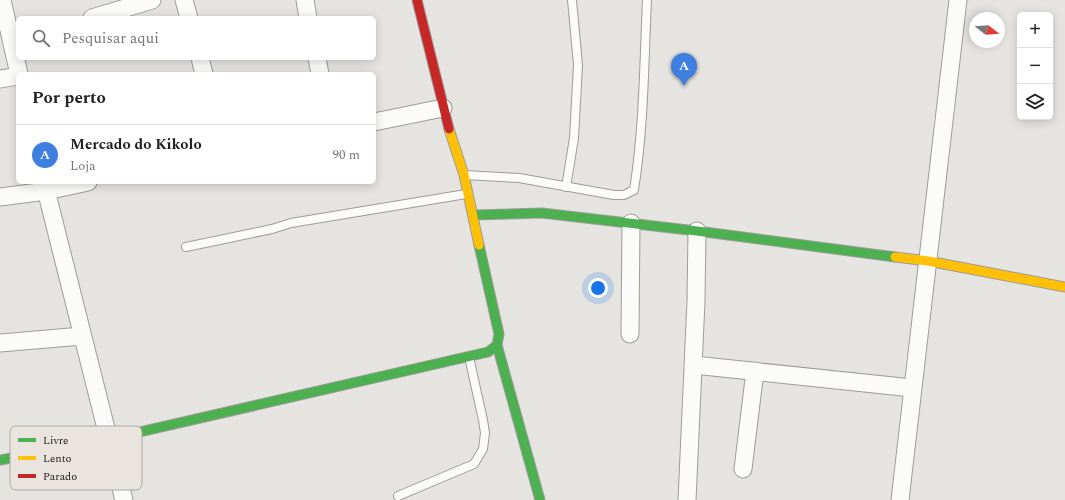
<!DOCTYPE html>
<html lang="pt">
<meta charset="utf-8">
<style>
:root{--surface:#fff;--page:#f2f2f2;--text:#222;--muted:#767676;--line:#e0e0e0;--accent:#111827}
body{margin:0;font-family:Spectral,serif;background:var(--page);color:var(--text)}
.controls{position:absolute;right:12px;top:12px;display:grid;overflow:hidden;border-radius:6px;box-shadow:0 2px 10px #0003}
.controls button{width:36px;height:36px;display:grid;place-items:center;padding:0;border:0;border-bottom:1px solid var(--line);background:var(--surface);color:var(--text);font:20px sans-serif}
.compass{position:absolute;left:969px;top:12px;width:36px;height:36px;border-radius:50%;background:var(--surface);box-shadow:0 2px 10px #0003;rotate:107deg}
.you{position:absolute;left:598px;top:288px;width:14px;height:14px;margin:-10px;border:3px solid #fff;border-radius:50%;background:#1a73e8;box-shadow:0 0 0 6px #1a73e833}
.badge{display:grid;place-items:center;width:26px;height:26px;border-radius:50%;background:var(--accent);color:#fff;font-size:13px;font-weight:700}
.pin{position:absolute;translate:-50% -33px;filter:drop-shadow(0 1px 2px #0008)}
.pin::after{content:'';position:absolute;top:21px;width:14px;height:12px;background:inherit;clip-path:polygon(0 0,100% 0,50% 100%)}
.list{margin:0;padding:0;list-style:none}
h2{display:flex;justify-content:space-between;align-items:center;height:52px;margin:0;padding:0 16px;font-size:17px}
h2 small{font-size:13px;font-weight:400;color:var(--muted)}
.list li{display:grid;grid-template-columns:26px 1fr auto;gap:12px;align-items:center;box-sizing:border-box;height:60px;padding:0 16px;border-top:1px solid var(--line)}
.list b{display:block;font-size:15px;white-space:nowrap}
.list p{margin:0;font-size:13px;white-space:nowrap;color:var(--muted)}
.list em{font-size:13px;font-style:normal;color:var(--muted)}
.icon{flex:none;width:22px;height:22px;fill:none;stroke:currentColor;stroke-width:2;stroke-linecap:round;stroke-linejoin:round}
.map{position:relative;flex:none;width:1065px;height:500px;overflow:hidden}
.search{position:absolute;background:var(--surface);box-shadow:0 2px 10px #0003;left:16px;top:16px;width:360px;height:44px;display:flex;align-items:center;gap:10px;box-sizing:border-box;padding:0 14px;border-radius:6px;color:var(--muted);font-size:15px}
.panel{position:absolute;background:var(--surface);box-shadow:0 2px 10px #0003;left:16px;top:72px;width:360px;height:112px;border-radius:6px}
.map>svg:first-child{display:block}
.lines{fill:none;stroke-linecap:round;stroke-linejoin:round}
.lane-casing{stroke:#9d9c9a;stroke-width:10}
.street-casing{stroke:#9d9c9a;stroke-width:19}
.fast-casing{stroke:#9d9c9a;stroke-width:11}
.slow-casing{stroke:#9d9c9a;stroke-width:11}
.jam-casing{stroke:#9d9c9a;stroke-width:11}
.lane{stroke:#fbfbfa;stroke-width:8}
.street{stroke:#fbfbfa;stroke-width:17}
.fast{stroke:#4caf50;stroke-width:9}
.slow{stroke:#ffc107;stroke-width:9}
.jam{stroke:#c62828;stroke-width:9}
.key{fill:#e9e4de;stroke:#aba7a3;stroke-width:1}
.key-label{font-size:11px;fill:#1b1a18}
</style>
<div class="map">
<svg width="1065" height="500" viewBox="0 0 1065 500">
<rect width="100%" height="100%" fill="#e6e4e1"/>
<g class="lines">
<!-- lane casing -->
<g class="lane-casing">
<path id="lane" d="M 464,175 L 519,178 L 614,195 L 624,195 L 634,190 C 644,127 644,64 647,0
M 566,187 L 574,138 L 578,65 L 572,0
M 186,247 L 272,229 L 291,223 L 466,194
M 398,496 L 474,464 L 483,449 L 485,433 L 483,420 L 469,357"/>
</g>
<!-- street casing -->
<g class="street-casing">
<path id="street" d="M 2,0 L 19,74
M 184,0 L 189,18
M 305,0 L 308,18
M 92,18 L 152,0
M 200,58 L 204,74
M 317,58 L 320,74
M 0,79 L 18,76
M 374,122 L 443,108
M 44,182 L 124,500
M 0,197 L 46,191 L 88,182
M 630,334 L 631,223
M 0,343 L 82,336
M 694,365 L 912,388
M 743,469 L 755,371
M 687,500 L 696,301 L 697,231
M 900,500 L 958,0"/>
</g>
<!-- fast casing -->
<g class="fast-casing">
<path id="fast" d="M 473,215 L 542,213 L 697,231 L 895,257
M 479,245 L 499,334 L 497,345 L 540,500
M 0,460 L 109,439 L 488,352 L 497,345"/>
</g>
<!-- slow casing -->
<g class="slow-casing">
<path id="slow" d="M 449,129 L 464,175 L 479,245
M 895,257 L 928,261 L 1065,287"/>
</g>
<!-- jam casing -->
<g class="jam-casing">
<path id="jam" d="M 417,0 L 449,129"/>
</g>
<!-- lane -->
<use href="#lane" class="lane"/>
<!-- street -->
<use href="#street" class="street"/>
<!-- fast -->
<use href="#fast" class="fast"/>
<!-- slow -->
<use href="#slow" class="slow"/>
<!-- jam -->
<use href="#jam" class="jam"/>
</g>
<!-- legend -->
<rect x="10" y="426" width="132" height="64" rx="6" class="key"/>
<rect x="18" y="438" width="18" height="4" fill="#4caf50"/>
<rect x="18" y="456" width="18" height="4" fill="#ffc107"/>
<rect x="18" y="474" width="18" height="4" fill="#c62828"/>
<g class="key-label">
<text x="43" y="444">Livre</text>
<text x="43" y="462">Lento</text>
<text x="43" y="480">Parado</text>
</g>
</svg>
<div class="controls">
<button>+</button>
<button>−</button>
<button><svg class="icon" aria-label="layers" viewBox="0 0 24 24"><path d="M12 4l9 5-9 5-9-5zM3 14l9 5 9-5"/></svg></button>
</div>
<svg class="compass" viewBox="-18 -18 36 36"><path d="M0-13l5 13h-10z" fill="#e53935"/><path d="M0 13l5-13h-10z" fill="#767676"/></svg>
<div class="you"></div>
<div class="pin badge" style="left:684px;top:86px;background:#3f7fe0">A</div>
<div class="search"><svg class="icon" aria-label="search" viewBox="0 0 24 24"><circle cx="10" cy="10" r="6"/><path d="M15 15l6 6"/></svg>Pesquisar aqui</div>
<section class="panel">
<h2>Por perto<small></small></h2>
<ul class="list">
<li><span class="badge" style="background:#3f7fe0">A</span><div><b>Mercado do Kikolo</b><p>Loja</p></div><em>90 m</em></li>
</ul>
</section>
</div>
